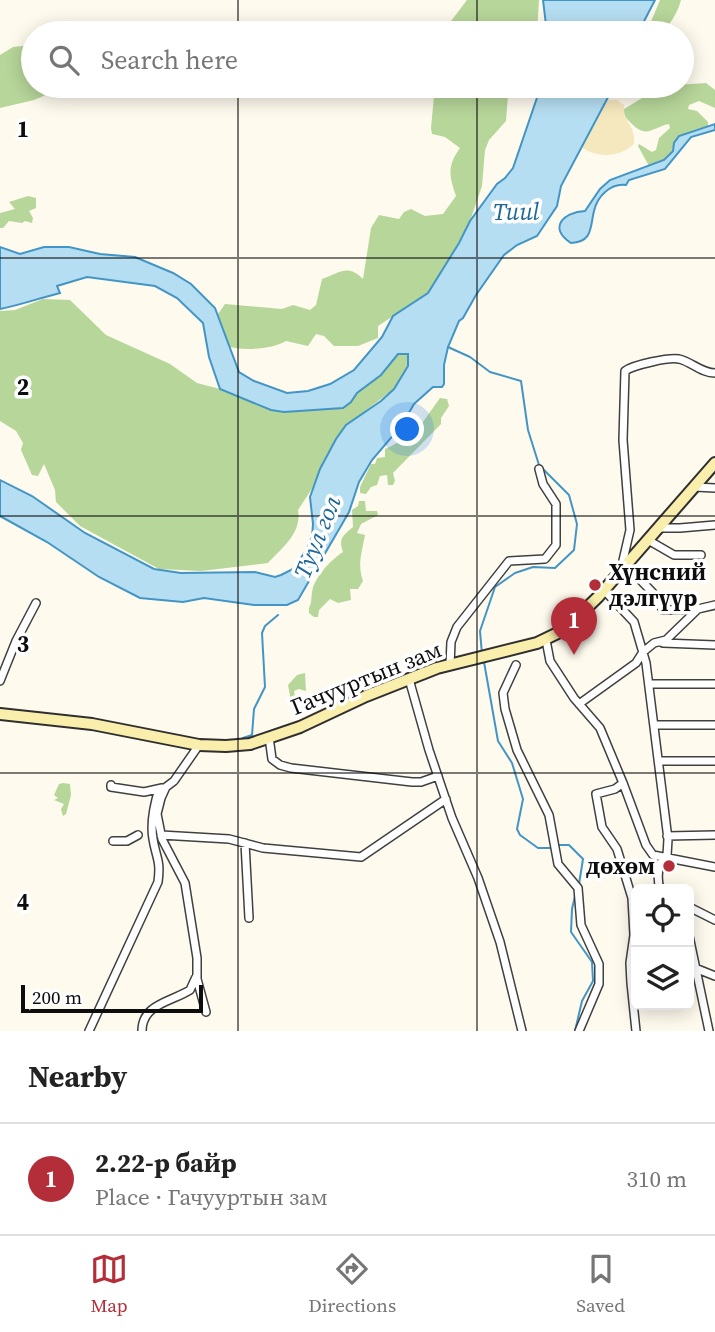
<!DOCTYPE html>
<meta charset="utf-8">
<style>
:root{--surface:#fff;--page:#f6f6f6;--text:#222;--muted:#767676;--line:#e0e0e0;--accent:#b42e3a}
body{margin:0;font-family:"Source Serif 4",serif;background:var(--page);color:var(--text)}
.controls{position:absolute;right:21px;bottom:21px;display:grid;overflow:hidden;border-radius:10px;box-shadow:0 4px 18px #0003}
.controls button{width:63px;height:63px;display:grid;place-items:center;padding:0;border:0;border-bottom:2px solid var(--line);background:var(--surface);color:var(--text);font:35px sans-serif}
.scale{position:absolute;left:21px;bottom:18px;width:182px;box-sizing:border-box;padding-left:7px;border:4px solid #0d0d0d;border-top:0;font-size:19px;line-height:24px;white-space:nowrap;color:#0d0d0d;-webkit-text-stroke:5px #fff;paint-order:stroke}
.you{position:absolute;left:408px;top:430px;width:24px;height:24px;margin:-18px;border:5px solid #fff;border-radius:50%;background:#1a73e8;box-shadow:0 0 0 10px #1a73e833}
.badge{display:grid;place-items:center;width:46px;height:46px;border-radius:50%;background:var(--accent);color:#fff;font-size:23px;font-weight:700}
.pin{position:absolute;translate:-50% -58px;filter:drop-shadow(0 2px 4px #0008)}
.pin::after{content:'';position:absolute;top:37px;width:24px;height:21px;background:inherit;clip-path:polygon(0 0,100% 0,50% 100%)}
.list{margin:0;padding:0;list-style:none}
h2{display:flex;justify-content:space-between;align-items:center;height:91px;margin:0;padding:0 28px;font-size:30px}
h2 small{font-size:23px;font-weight:400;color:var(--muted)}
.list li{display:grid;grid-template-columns:46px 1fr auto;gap:21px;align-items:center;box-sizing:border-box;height:112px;padding:0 28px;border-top:2px solid var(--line)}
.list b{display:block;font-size:26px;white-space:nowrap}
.list p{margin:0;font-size:23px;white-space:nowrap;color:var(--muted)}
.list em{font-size:23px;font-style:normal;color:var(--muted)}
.icon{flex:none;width:38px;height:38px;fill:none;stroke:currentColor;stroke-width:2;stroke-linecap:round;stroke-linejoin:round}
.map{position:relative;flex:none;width:715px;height:1031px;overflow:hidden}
.search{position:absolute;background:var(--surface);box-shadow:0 4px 18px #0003;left:21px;right:21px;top:21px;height:77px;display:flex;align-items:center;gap:18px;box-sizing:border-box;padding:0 24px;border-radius:38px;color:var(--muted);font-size:26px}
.sheet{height:203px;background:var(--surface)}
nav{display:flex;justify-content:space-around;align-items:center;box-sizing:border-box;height:98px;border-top:2px solid var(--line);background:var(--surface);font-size:19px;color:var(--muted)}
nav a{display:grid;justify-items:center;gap:4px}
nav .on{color:var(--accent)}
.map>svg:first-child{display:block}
.forest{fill:#b7d69a}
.sand{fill:#f6e8be}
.water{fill:#b6def2;stroke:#4295c4;stroke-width:2}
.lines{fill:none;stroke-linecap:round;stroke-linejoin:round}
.stream{stroke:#4295c4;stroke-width:2}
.minor-casing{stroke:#404040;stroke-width:10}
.secondary-casing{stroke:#2f2f2f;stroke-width:14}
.minor{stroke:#fff;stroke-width:7}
.secondary{stroke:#faeead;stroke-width:10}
.grid{fill:none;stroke:#0d0d0d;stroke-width:2;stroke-opacity:0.55}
.poi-dot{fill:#b42e3a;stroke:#fff;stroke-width:2.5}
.labels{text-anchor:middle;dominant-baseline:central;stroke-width:7;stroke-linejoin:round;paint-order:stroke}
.poi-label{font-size:23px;font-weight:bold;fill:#0d0d0d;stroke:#fff;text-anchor:start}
.street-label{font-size:23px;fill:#0d0d0d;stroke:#fff}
.water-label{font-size:24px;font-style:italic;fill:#1f6796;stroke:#fff}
.grid-label{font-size:23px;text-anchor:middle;font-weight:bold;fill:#0d0d0d;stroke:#fff;stroke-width:7;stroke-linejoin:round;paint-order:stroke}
</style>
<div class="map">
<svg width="715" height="1031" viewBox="0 0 715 1031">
<rect width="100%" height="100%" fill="#fefaee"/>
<!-- forest -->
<path class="forest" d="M 467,0 L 539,0 L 537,33 L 442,33 Z
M 660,0 L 681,0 C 677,14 668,32 652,33 L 650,31 L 650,24 Z
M 33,45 L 33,86 L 61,86 L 60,89 L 34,100 L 0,108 L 0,55 L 13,47 Z
M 706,83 L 715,90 L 715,108 L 699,101 L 689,105 L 688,109 L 697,111 L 708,122 L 708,126 L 691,131 L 674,143 C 672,157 662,163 649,166 L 638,146 L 639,144 L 652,152 L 656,150 L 659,138 L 670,128 L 669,124 C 653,127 647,139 632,124 C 626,118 624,117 624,109 L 662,86 Z
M 435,86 L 523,86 L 511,90 L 508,95 L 506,121 L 489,140 L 485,150 L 482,186 L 470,221 L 438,279 L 428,293 L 378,326 L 378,338 L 358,346 L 334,346 L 324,336 L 316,334 L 308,346 L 286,341 C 273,349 245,351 230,347 L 218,314 L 225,304 L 282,309 L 293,305 L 310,310 L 316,305 L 322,279 C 341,272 348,264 363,279 L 371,228 L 379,215 L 399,219 L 404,212 L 411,209 L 425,216 L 443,214 L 456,196 C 449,176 447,166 460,148 L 445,137 L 432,134 L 431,128 Z
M 28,196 L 36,198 L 36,208 L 29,211 L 33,218 L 32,223 L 25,221 L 22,223 L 9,221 L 3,228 L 0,228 L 0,213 L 15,209 L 9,202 Z
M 43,299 L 70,300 L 106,335 L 170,364 L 197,383 L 220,389 L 271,410 L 284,412 L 343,408 L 351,402 L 357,393 L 381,375 L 398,354 L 406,352 L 410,361 L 403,376 L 394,389 L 365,411 L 320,469 L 313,487 L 298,510 C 302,533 283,547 268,563 L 201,571 L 159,569 L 80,526 L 56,502 L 55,490 L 44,464 L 38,476 L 32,475 L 21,450 L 23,443 L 16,431 L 0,421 L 0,311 L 15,310 Z
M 440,398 L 447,399 L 449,406 L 441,418 L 441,424 L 393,473 L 395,481 L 393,485 L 388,485 L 387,475 L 380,476 L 377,485 L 371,487 L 366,494 L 360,493 L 360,487 L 371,464 L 375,464 L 377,458 L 385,457 L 385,449 C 397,445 404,435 415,433 Z
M 359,501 L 365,501 L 366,511 L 377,511 L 378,515 L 361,524 L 357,533 L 365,535 C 362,552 357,564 363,581 L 358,589 L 350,589 L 351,600 L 338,603 L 330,599 L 319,610 L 318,617 L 314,617 L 309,613 L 309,608 C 312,602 311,599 312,592 C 315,576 331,560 343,552 C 338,538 343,536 353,527 L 352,510 L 358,506 Z
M 305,673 L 306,691 L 299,689 L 294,691 L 295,697 L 302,696 L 303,698 L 291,701 L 288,685 L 297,675 Z
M 63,783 L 70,784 L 71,795 L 66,814 L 63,816 L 61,809 L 64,804 L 54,800 L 58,798 L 54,795 L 59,784 Z"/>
<!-- sand -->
<path class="sand" d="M 608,100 L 617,100 L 624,105 L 624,115 C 630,126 635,130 634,144 C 619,158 597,158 581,147 Z"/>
<!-- water -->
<path class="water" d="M 543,0 L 655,0 L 638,33 L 547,33 Z
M 541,86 L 614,86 L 561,186 L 557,206 L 537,236 L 517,245 L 504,255 L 476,295 L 463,318 L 459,321 L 448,347 L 444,365 L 444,384 L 442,387 L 433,387 L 414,404 L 402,425 L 372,460 L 359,482 L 349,512 L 298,600 L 287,605 L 254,605 L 204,598 L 183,602 L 140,598 L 99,577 L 47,542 L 0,516 L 0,480 L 32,496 L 85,533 L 154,569 L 181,573 L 255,572 L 275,577 L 281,575 L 293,569 L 307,549 L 312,537 L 313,524 L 310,497 L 320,469 L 336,439 L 346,425 L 381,401 L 394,389 L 408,366 L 408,354 L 398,354 L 381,375 L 357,393 L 351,402 L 343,408 L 284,412 L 271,410 L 220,389 L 209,357 L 203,323 L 177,298 L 155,286 L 87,277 L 57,286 L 60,293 C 40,298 20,305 0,309 L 0,247 L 20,254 L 44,247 L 69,247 L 100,254 L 135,257 L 173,273 L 191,284 L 215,308 L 239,372 L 254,381 L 287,393 L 308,391 L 330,384 L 354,370 L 382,337 L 393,316 L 428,293 L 459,243 L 470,221 L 497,184 L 505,178 L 513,168 Z
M 715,124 L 715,130 L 691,137 L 665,169 L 629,180 L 626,185 C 610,183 597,197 594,211 C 590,227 593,242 571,243 C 548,228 563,212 585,211 L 600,189 L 610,180 L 664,160 L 673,151 L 674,143 L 679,136 Z"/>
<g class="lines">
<!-- stream -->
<path class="stream" d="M 448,347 L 470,357 L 490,372 L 521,381 L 528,430 L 539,465 L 569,495 L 577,524 L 574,550 L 555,568 L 533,567 L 515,573 L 495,587 L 480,631 L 482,654
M 484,662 L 498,741 L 512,763 L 523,799 L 517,829 L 520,835 L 538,848 L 553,848
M 243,738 L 252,735 L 254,709 L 265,687 L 262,633 L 265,626 L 278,615
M 558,845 L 569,845 L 583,859 L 579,884
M 575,1031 L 582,1001 L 593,981 L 592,962 L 571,932 L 572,909 L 575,896"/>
<!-- minor casing -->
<g class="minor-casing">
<path id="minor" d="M 695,487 L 715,488
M 659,528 L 680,528 L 715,525
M 648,540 L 674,555 L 701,555
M 626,565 L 654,594 L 663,610 L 698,609
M 621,569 L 630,530 L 623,440 L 625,371 C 633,365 669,357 679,359 C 692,362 701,373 715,373
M 604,590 L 634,622 L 646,663 L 668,839 L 667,856 C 657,862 657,879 660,889
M 546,640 L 550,661 L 574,698 L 600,728 L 623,783 L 615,789 L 596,794 L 602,827 L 617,849 L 632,898 L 634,935 L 630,963 L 631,983 L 636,1031
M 663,643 L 715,645
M 450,665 L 451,642 L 457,627 L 509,561 L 545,559 L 556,545 L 556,504 L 543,484 L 539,469
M 516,665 L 503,693 L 505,709 L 517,750 L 549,815 L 558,864 L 578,888 L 581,925 L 599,964 L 599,984 L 579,1031
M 409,679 L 429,750 L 452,818 L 478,878 L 500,942 L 522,1031
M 0,681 L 16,641 L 36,603
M 650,684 L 715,684
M 579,704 L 636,663 L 643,652 L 654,643 L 666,640 L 698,609 L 715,605
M 655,725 L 715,725
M 269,737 L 272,759 L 280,765 L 291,768 L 412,782 L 421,782 L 438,776
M 199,745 L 174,781 L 166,787 L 161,798 L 157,814 L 162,839 L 185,883 L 197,958 L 197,979 L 206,1012
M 659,761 L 715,761
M 623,783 L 646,845 L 653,855 L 715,867
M 111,785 L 111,787 L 144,792 L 162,788
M 161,835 L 229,839 L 263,848 L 361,857 L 446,799
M 667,836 L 715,835
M 113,841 L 127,841 L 138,835
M 245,843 L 249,918
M 689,907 L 715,920
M 689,936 L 709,1031
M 695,968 L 715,976
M 89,1031 L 158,882 C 161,860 156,858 153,839 C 150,822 154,805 159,789
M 142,1031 C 142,1004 171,1002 190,990 L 196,977"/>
</g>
<!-- secondary casing -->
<g class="secondary-casing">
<path id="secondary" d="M 0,714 L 92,724 L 199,745 L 226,746 L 250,744 L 300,727 L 366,696 L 437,668 L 537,643 L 564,630 L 598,597 L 715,463"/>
</g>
<!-- minor -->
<use href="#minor" class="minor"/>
<!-- secondary -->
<use href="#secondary" class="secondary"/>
</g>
<!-- grid -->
<path class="grid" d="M 238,0 L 238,33M 477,0 L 477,33M 238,86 L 238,1031M 477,86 L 477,1031M 0,258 L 715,258M 0,516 L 715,516M 0,773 L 715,773"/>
<!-- markers -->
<g class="poi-dot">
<circle cx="595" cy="585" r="7"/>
<circle cx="669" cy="866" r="7"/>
</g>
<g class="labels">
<!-- poi labels -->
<g class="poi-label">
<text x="609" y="572">Хүнсний<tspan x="609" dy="26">дэлгүүр</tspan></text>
<text x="655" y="866" text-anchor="end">дөхөм</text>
</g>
<!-- street labels -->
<g class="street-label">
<text transform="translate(366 678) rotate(-22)">Гачууртын зам</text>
</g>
<!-- water labels -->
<g class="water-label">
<text x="516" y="211">Tuul</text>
<text transform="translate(317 537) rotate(-68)">Туул гол</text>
</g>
</g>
<g class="grid-label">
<text x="23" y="137">1</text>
<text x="23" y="395">2</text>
<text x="23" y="652">3</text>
<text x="23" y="910">4</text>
</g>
</svg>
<div class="controls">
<button><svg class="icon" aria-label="locate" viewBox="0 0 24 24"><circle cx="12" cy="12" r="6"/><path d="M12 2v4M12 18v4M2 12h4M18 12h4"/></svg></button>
<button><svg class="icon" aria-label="layers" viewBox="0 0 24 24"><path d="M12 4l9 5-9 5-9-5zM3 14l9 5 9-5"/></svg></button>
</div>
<div class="scale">200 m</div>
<div class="you"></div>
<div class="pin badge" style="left:574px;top:655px">1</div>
<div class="search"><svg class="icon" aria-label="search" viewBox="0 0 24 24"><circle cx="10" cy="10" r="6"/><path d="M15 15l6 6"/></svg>Search here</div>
</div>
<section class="sheet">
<h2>Nearby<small></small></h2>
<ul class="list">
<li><span class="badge">1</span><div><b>2.22-р байр</b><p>Place · Гачууртын зам</p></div><em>310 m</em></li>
</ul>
</section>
<nav>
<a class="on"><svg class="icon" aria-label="map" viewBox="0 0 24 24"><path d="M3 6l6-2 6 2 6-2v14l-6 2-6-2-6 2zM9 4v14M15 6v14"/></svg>Map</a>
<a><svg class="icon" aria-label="directions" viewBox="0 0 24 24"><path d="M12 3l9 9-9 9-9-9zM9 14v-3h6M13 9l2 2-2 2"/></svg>Directions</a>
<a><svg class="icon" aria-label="saved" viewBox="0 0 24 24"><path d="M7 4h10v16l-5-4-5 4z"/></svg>Saved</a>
</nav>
